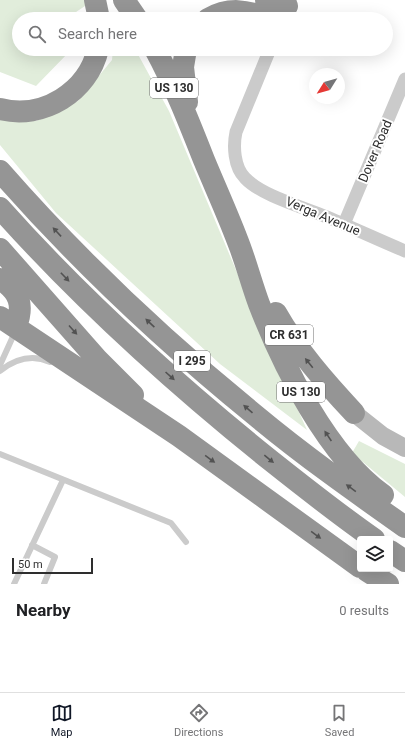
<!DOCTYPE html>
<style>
:root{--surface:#fff;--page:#f6f6f6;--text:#202124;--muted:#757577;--line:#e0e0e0;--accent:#111827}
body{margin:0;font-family:Roboto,sans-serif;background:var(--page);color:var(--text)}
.controls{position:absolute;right:12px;bottom:12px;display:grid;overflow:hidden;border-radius:4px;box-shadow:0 4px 16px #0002}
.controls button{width:36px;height:36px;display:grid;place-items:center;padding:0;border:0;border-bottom:1px solid var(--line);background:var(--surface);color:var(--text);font:20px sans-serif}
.compass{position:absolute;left:309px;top:68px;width:36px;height:36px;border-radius:50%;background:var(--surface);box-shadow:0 4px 16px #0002;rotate:233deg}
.scale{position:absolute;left:12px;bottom:10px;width:81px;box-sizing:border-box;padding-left:4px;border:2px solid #2e2e2e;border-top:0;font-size:11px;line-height:14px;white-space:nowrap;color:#2e2e2e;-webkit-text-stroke:3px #fff;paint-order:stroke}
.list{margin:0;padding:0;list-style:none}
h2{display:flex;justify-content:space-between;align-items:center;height:52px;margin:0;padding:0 16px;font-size:17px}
h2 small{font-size:13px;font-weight:400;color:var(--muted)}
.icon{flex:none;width:22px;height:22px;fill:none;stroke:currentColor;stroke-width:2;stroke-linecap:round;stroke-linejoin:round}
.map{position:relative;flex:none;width:405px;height:584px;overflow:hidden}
.search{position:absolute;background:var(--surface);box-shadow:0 4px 16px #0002;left:12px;right:12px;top:12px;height:44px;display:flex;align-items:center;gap:10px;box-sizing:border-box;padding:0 14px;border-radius:22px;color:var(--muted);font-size:15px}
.sheet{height:108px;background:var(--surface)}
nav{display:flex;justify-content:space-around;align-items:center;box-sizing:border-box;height:56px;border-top:1px solid var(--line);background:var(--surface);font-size:11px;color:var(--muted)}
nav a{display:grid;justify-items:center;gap:2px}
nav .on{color:var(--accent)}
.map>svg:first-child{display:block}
.green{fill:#e1eddb}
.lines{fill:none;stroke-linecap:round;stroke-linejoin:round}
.lane{stroke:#cbcbcb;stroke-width:6}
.street{stroke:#cbcbcb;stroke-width:13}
.secondary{stroke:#b8b8b8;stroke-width:18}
.highway{stroke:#959595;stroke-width:22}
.oneway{fill:#525252}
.labels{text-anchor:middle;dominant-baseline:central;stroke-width:4;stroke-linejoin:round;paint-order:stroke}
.shield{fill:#fff;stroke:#6d6d6d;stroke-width:1}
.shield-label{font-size:12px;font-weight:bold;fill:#2e2e2e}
.street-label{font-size:13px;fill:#2e2e2e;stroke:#fff}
</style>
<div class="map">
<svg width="405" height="584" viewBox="0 0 405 584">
<rect width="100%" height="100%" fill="#fff"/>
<!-- green -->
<path class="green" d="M 0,0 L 90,0 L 91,2 L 73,14 L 73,19 L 19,19 L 19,49 L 70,49 L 70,51 L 36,86 L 0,72 Z
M 113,49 L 135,49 L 169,111 L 252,308 L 307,430 L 220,364 L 56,213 L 0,145 L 0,116 L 36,121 L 78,101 L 112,60 Z
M 359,441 L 405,464 L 405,497 L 352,453 Z"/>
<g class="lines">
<!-- lane -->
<path class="lane" d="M 0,365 L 15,332
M 0,371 C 15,359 32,354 50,362
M 0,454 L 171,523 L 186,542
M 32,545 L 55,557 L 44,584
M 14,584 L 63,480"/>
<!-- street -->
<path class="street" d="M 282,19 L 290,0
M 270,49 L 236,132 C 233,146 234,167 245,178 C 262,196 303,207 327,217 C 353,228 379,240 405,251
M 344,224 L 405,79"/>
<!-- secondary -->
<path class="secondary" d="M 354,413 L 383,436 L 405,448"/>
<!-- highway -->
<path class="highway" d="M 95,0 L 99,19
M 124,0 L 137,19
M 266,0 L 287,6
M 208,19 C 229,7 247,10 268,19
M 155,49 C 174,84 189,122 204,160 C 216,189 229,217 240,247 C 247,266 252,285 259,304 C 283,366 328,456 383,495
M 186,49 L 183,67 L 187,102
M 0,109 C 43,120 88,92 98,49
M 0,171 C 77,259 164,341 255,415 C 303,455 354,491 405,527
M 0,208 C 82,300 174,383 270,460 C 304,487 338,514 374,539
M 0,249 L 97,359 L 133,395
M 0,279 C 20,292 24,305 16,327
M 276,313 C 297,350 325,382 354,413
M 0,317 L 179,436 L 360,567
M 390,551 L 405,561
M 367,571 L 388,584"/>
</g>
<!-- one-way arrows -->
<defs><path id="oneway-solid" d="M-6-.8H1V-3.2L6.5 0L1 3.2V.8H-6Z"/></defs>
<g class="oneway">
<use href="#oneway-solid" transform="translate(57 232) rotate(-133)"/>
<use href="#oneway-solid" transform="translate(65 277) rotate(46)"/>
<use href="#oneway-solid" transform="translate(150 323) rotate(-137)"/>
<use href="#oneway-solid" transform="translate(73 330) rotate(48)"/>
<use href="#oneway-solid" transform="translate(309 363) rotate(-129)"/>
<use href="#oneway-solid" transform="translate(170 376) rotate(42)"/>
<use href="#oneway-solid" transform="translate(248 409) rotate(-139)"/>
<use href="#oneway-solid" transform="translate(328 436) rotate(-124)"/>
<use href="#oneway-solid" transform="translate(210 459) rotate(36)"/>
<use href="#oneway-solid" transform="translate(269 459) rotate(39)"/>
<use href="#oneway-solid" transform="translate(351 488) rotate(-144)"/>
<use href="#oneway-solid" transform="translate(316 535) rotate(36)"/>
</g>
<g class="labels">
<!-- shield labels -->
<g class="shield">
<rect x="150" y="78" width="48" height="20" rx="3"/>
<rect x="265" y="325" width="48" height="20" rx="3"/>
<rect x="174" y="351" width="36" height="20" rx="3"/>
<rect x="277" y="382" width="48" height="20" rx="3"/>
</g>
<g class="shield-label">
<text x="174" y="88">US 130</text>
<text x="289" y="335">CR 631</text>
<text x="192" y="361">I 295</text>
<text x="301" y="392">US 130</text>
</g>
<!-- street labels -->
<g class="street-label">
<text transform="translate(375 151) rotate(-67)">Dover Road</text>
<text transform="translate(323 216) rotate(23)">Verga Avenue</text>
</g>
</g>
</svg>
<div class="controls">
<button><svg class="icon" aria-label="layers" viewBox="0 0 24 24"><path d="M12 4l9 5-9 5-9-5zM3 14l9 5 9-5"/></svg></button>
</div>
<svg class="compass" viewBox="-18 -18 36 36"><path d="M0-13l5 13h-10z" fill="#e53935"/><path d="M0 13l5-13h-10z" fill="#757577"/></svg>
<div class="scale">50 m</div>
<div class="search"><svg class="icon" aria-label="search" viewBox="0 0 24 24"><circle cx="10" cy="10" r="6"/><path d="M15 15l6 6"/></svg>Search here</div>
</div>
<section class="sheet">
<h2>Nearby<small>0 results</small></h2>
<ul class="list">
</ul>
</section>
<nav>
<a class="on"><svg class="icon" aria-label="map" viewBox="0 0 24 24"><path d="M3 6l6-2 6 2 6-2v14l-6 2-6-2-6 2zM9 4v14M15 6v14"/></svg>Map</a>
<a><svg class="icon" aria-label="directions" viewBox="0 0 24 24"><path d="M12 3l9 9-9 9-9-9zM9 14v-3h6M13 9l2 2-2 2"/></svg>Directions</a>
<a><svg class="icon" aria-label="saved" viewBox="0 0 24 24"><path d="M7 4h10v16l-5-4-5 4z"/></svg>Saved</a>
</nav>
